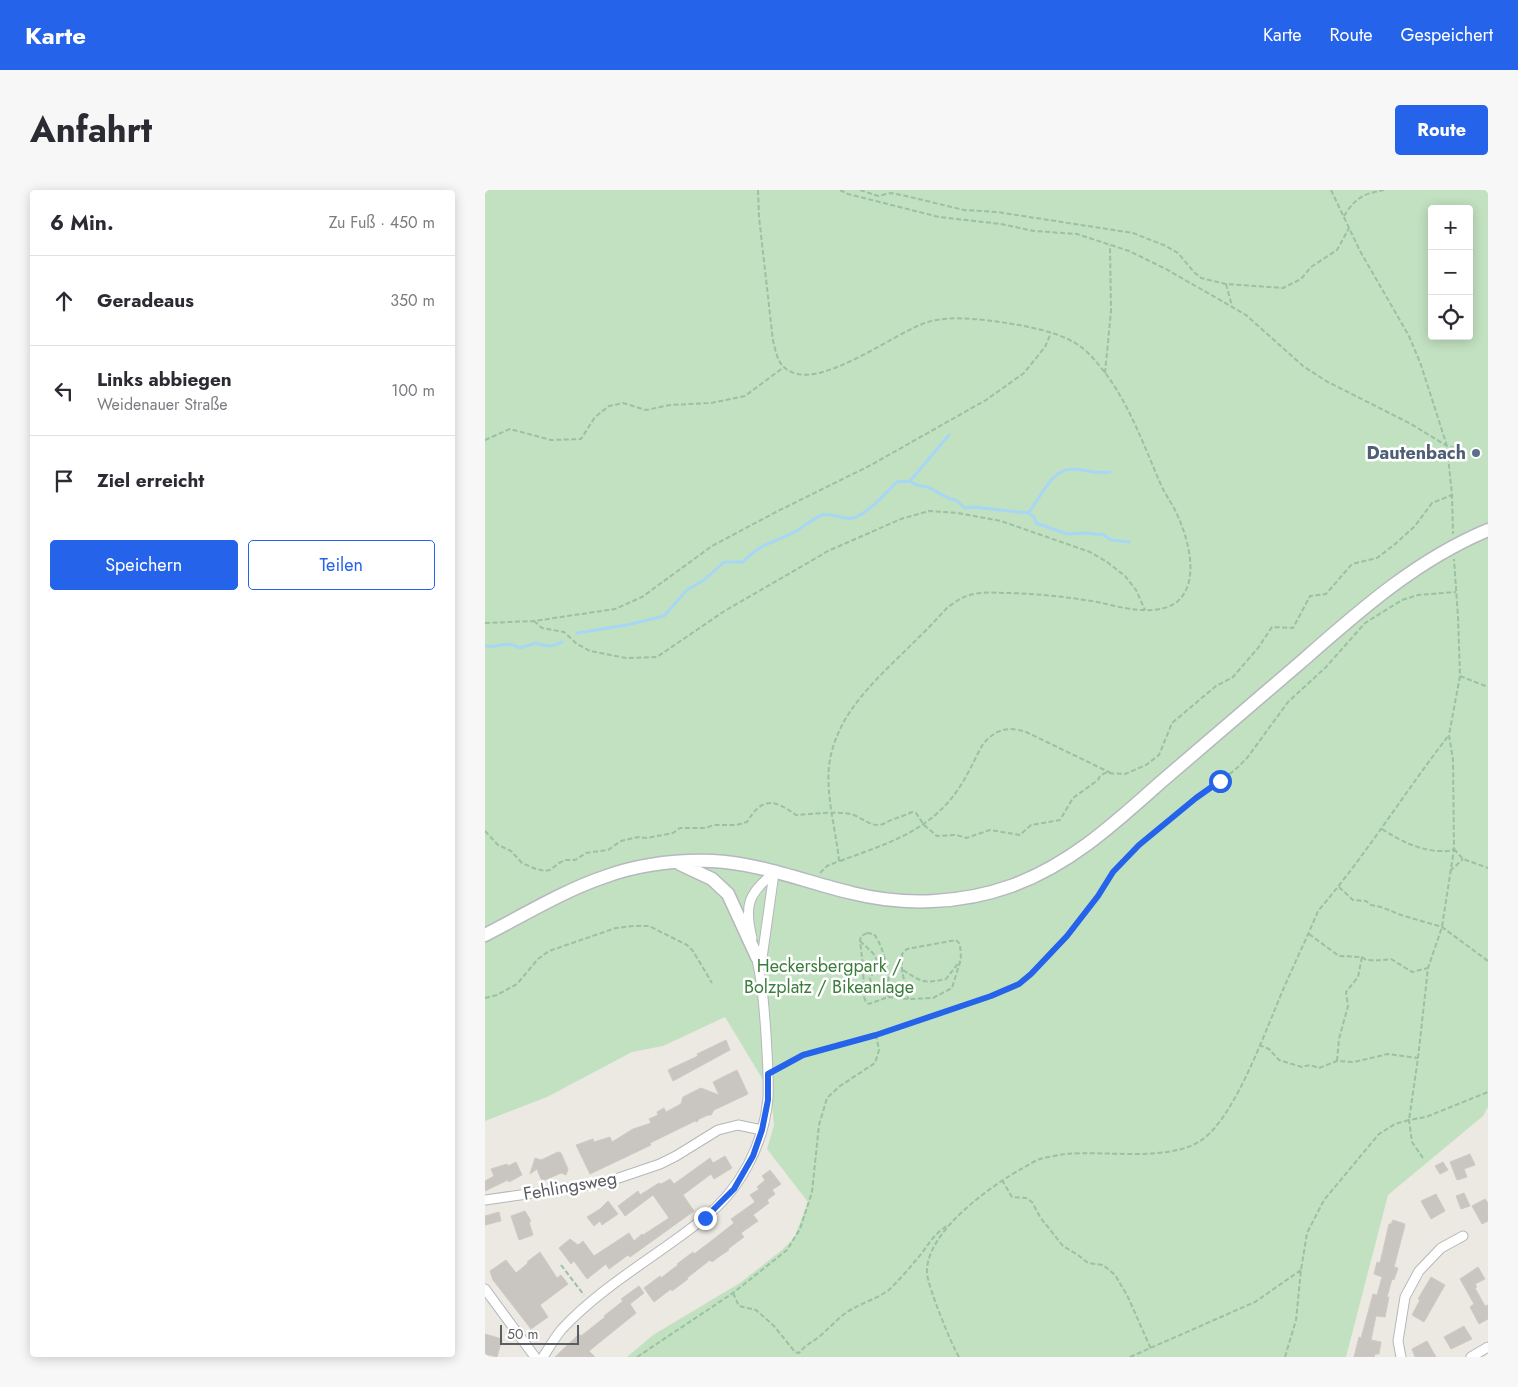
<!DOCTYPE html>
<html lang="de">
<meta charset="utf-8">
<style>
:root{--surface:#fff;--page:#f7f7f7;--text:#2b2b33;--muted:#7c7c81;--line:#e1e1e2;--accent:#2563eb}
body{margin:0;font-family:Jost,sans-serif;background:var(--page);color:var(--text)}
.controls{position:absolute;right:15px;top:15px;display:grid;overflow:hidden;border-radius:5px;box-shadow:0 2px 12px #0003}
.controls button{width:45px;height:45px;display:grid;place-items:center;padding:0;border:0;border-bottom:1px solid var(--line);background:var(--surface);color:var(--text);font:25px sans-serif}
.scale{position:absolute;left:15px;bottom:12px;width:79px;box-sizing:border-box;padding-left:5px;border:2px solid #5a5d61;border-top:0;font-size:14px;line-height:18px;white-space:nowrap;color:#5a5d61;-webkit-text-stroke:4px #fff;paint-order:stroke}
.stop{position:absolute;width:15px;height:15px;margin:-11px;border:4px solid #2563eb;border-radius:50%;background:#fff}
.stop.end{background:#2563eb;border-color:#fff;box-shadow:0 1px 5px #0008}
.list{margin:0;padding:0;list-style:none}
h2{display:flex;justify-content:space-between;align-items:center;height:65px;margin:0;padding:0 20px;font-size:21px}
h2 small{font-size:16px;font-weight:400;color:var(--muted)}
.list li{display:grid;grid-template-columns:32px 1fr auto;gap:15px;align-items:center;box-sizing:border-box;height:90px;padding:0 20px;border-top:1px solid var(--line)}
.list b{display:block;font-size:19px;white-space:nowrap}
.list p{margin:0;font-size:16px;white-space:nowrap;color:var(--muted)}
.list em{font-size:16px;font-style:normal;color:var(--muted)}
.actions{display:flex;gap:10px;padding:15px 20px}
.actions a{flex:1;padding:11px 0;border:1px solid var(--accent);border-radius:5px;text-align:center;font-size:18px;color:var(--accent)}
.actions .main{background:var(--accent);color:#fff}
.icon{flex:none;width:28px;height:28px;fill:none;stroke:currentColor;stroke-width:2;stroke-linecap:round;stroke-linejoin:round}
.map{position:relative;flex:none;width:1003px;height:1167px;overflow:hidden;border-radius:5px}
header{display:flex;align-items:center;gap:30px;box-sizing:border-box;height:70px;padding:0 25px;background:var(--accent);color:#fff}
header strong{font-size:24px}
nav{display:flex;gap:28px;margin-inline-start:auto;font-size:18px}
.intro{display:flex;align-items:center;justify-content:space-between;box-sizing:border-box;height:120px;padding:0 30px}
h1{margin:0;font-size:35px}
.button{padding:12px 22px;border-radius:5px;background:var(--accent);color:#fff;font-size:18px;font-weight:700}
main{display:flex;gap:30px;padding:0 30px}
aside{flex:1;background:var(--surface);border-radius:5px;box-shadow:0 2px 12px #0003}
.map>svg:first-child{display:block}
.green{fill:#c2e1c0;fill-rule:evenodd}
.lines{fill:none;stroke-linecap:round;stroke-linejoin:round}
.stream{stroke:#a7d7f5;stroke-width:3}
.building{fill:#c9c5c0;stroke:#cfcac1}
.street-casing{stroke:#b4b7bb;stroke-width:11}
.secondary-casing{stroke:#b5b8bd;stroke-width:15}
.path{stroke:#9ac1a3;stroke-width:2;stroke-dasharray:5 2.5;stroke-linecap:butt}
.street{stroke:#fff;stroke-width:9}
.secondary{stroke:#fff;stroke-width:12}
.route{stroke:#2563eb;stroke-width:6}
.service-dot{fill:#5c6f8a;stroke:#fff;stroke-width:2}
.labels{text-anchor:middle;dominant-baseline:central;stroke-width:5;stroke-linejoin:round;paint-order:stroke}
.service-label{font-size:18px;font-weight:bold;fill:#4e5e75;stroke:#fff;text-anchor:end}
.park-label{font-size:18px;fill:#3c7d3d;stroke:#fff}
.street-label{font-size:18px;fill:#5a5d61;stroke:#fff}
</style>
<header>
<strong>Karte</strong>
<nav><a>Karte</a><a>Route</a><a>Gespeichert</a></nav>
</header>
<div class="intro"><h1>Anfahrt</h1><a class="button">Route</a></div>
<main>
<aside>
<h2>6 Min.<small>Zu Fuß · 450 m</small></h2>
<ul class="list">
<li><svg class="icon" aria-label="ahead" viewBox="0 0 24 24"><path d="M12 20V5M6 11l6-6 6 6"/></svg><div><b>Geradeaus</b></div><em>350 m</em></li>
<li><svg class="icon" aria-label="left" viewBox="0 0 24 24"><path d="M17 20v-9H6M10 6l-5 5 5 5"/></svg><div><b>Links abbiegen</b><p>Weidenauer Straße</p></div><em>100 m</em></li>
<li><svg class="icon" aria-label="arrive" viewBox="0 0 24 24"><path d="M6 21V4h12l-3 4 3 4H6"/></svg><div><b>Ziel erreicht</b></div></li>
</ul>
<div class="actions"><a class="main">Speichern</a><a>Teilen</a></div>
</aside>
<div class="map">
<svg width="1003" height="1167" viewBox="0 0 1003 1167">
<rect width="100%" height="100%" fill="#ebe9e1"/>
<!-- green -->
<path class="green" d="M 0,0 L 1003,0 L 1003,917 L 998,926 L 903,1005 L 861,1167 L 142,1167 L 168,1145 L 255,1093 L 297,1060 L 309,1048 L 323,1012 L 282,959 L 289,935 L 286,903 L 240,827 L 178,856 L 147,862 L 62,907 L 0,931 ZM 947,19 L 984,19 L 984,146 L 947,146 Z"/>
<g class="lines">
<!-- stream -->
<path class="stream" d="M 425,291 C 431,297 437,295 445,298 C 454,302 461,309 471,310 L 480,318 L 488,317 L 543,323 L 549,327 L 551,333 L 582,344 L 602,343 L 619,345 L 626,350 L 644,352
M 543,323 C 555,310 565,280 586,279 C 600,278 608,285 625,282
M 92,443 L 142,435 L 179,426 L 202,400 L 219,390 L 239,372 L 258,372 C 276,352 290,353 311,341 C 320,336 327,329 337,325 C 348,322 360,332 371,327 C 387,320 400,303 412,292 L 425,291 L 464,245
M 0,456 C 15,459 18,449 35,458 L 51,453 C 62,457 67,457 77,452"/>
</g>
<!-- building -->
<path class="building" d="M 241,850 L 245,860 L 188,891 L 183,880 L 213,866 L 212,864 Z
M 252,880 L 263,904 L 229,920 L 226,925 L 223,925 L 214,929 L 212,932 L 210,931 L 165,953 L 166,955 L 105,984 L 91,955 L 108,949 L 109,952 L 125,947 L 127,952 L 148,939 L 166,933 L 164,929 L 173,925 L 172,922 L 179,918 L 181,922 L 196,914 L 198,907 L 216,898 L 234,905 L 228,892 Z
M 73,962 L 76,963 L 83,979 L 81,985 L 76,983 L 60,990 L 56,989 L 52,979 L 45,984 L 50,968 L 56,970 Z
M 985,964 L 990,975 L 979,979 L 982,987 L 972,990 L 965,972 Z
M 240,966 L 247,978 L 229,989 L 226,984 L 198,1005 L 209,1021 L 145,1067 L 143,1065 L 124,1079 L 121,1074 L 102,1089 L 89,1071 L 86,1074 L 74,1058 L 85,1049 L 93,1055 L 98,1051 L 109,1066 L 144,1043 L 149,1051 L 157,1044 L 158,1045 L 184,1028 L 168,1005 L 140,1026 L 133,1016 L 153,1001 L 155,1005 L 174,993 L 176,994 L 185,989 L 189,994 L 225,968 L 228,973 Z
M 31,972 L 37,985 L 24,992 L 23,990 L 0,1001 L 0,991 L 9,986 L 6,979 L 22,974 L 23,976 Z
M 958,972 L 963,980 L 955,984 L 950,976 Z
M 285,980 L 296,994 L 287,1000 L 290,1004 L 282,1010 L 284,1013 L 268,1025 L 273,1031 L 256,1043 L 259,1047 L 243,1059 L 244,1060 L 235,1066 L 227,1072 L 225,1070 L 202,1088 L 203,1089 L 187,1101 L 186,1099 L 169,1112 L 159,1098 L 175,1086 L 176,1088 L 185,1081 L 193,1075 L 192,1074 L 208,1062 L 209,1064 L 225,1052 L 249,1033 L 246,1029 L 270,1012 L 265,1005 L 274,999 L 272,997 L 280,990 L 277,986 Z
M 979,1003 L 985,1016 L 976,1019 L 971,1006 Z
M 951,1004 L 960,1021 L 946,1029 L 936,1011 Z
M 1000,1009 L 1003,1013 L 1003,1031 L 997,1034 L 987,1016 Z
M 123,1011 L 133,1024 L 117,1035 L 115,1031 L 109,1036 L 102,1027 L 115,1019 Z
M 40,1021 L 46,1031 L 44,1032 L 48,1045 L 34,1050 L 26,1026 Z
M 14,1022 L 16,1031 L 0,1035 L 0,1026 Z
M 908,1030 L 920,1034 L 919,1039 L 909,1077 L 913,1078 L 909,1090 L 907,1089 L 902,1107 L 904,1107 L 900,1127 L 891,1126 L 886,1150 L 896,1152 L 894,1164 L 890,1164 L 889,1167 L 869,1167 L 874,1147 L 876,1148 L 888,1104 L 892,1105 L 897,1087 L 889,1084 L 892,1072 L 895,1073 L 904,1034 L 906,1034 Z
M 55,1062 L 72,1088 L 76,1085 L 83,1094 L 55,1115 L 63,1127 L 46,1139 L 8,1090 L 5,1081 L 21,1070 L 31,1083 L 43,1073 L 42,1072 Z
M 993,1077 L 1000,1089 L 990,1094 L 992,1097 L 990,1098 L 1000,1116 L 1003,1115 L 1003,1129 L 994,1134 L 985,1117 L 989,1114 L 975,1089 Z
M 946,1087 L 960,1095 L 939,1132 L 927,1125 L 935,1110 L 933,1109 Z
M 154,1096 L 159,1103 L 145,1114 L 151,1123 L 104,1161 L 110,1167 L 70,1167 L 94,1144 L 96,1146 L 120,1127 L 119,1126 L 138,1111 L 136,1109 Z
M 979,1136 L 987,1149 L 966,1159 L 959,1147 Z
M 0,1144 L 17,1149 L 12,1167 L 0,1164 Z
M 942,1151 L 951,1167 L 930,1167 L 927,1159 Z"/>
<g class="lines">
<!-- street casing -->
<g class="street-casing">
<path id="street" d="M 267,748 C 259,716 263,703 289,683
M 276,775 L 289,683
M 0,1010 L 119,993 L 175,974 L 191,966 L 233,940 L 253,935 L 277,940
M 0,1099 L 50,1167
M 58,1167 C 64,1158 70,1147 77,1139 C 118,1095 172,1066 218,1029 C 255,1000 279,955 283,908 C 284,887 282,865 281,844 C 279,816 277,788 270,761
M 916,1167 L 913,1151 L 920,1107 L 934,1081 L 956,1058 L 978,1046
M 986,1167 L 1003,1157"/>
</g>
<!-- secondary casing -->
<g class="secondary-casing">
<path id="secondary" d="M 195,674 L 227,689 L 243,704 L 272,767
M 0,745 C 37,726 80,700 119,687 C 152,675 191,670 227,671 C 274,673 321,692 367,703 C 418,716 476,714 526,696 C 585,675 630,633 676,592 C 723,552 769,512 816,472 C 874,421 931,370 1003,340"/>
</g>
<!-- path -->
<path class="path" d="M 273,0 L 274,27 L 288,151 C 291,161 292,172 300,178 C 331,205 409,142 443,132 C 469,124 508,131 534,135 C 558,140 584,145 602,162 C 639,198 656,249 676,295 C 680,304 686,312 691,322 C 702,345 715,387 695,409 C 687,418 671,421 659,420 C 643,420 627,415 612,412 C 583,407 555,404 525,403 C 511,403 495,401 482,406 C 475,408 469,413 463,417 C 453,427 444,438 434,447 C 397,485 351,520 344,576 C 341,608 351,640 354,671 L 342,676 L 335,683
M 355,0 L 363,4 L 454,27 L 516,34 L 549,41 L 592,44 L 644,61 L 681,79 L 761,125 L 818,176 L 841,191 L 926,234 L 962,256 L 979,260
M 375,0 L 393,6 L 406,3 L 421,6 L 479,20 L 512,22 L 648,43 L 681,56 L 693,63 L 709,82 L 716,88 L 741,94 L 798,98 L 816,89 L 826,77 L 852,60 L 864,38
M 846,0 L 875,61 L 924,146 L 936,175 L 962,256 L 967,305 L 968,344
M 859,26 C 871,7 878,4 899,0
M 741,94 L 747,116
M 620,183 L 626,121 L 625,55
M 0,250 L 25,239 L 66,250 L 96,249 L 110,227 L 124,216 L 138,213 L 161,220 L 185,215 L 226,213 L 260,206 L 299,177
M 49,431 L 57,438 L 79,442 L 92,454 L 105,461 L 141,468 L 172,467 L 238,422 L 343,361 L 416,329 L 444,321 L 473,323 L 516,331 L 605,362 L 622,372 L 640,386 L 651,400 L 660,420
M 0,433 L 49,431 L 130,419 L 157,407 L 227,356 L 291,322 L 386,275 L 501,210 L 539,183 L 560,157 L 566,143
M 975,486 L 1003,497
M 897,639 C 916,651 931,659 953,661 C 959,661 963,662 969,659
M 0,641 L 13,655 L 26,661 L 37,673 L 51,679 L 60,681 L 65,680 L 74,673 L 80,670 L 90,670 L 101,663 L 123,660 L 136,651 L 153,647 L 162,648 L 188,643 L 195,638 L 220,638 L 229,635 L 251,635 L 262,632 C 277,607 289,609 311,625 C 329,624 347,621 365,624 C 376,626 383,636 395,635 C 400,634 404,630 409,629 C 415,627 421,625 427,622 L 431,623 L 439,635 L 452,646 L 472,645 L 481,648 L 505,640 L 535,645 L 546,635 L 575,630 L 588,608 L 613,590 L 615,586 L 620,583 L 640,584 L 661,575 L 674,565 L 687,533 L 731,496 L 748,487 L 773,458 L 787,437 L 808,438 L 825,406 L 841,404 L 867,374 L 892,368 L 909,355 L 930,336 L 947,313 L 967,305
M 969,659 L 978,669 L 1003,678
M 355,671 C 395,656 437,644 465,610 C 479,594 488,572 498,554 C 511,539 523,536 541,542 L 628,584
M 965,681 L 978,669
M 854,697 L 868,710 L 881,711 L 886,715 L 896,717 L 916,725 L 957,737 L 1003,771
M 382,743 L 389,744 C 399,757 407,791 403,807 L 384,814 L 381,812 L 379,807 L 378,775 L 375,751 L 376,746 Z
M 824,744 L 854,766 L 877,767 L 881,770 C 890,770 896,771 906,769 L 927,782 L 943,778
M 375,751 L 388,763 L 392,770 L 390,779 L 385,789 L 387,795 L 393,798 L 400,794 L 403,788
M 418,780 C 437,792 438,794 461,789 L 475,771
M 403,807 L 423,809 L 448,808 L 467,798 L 476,769 L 475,754 L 471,750 L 422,759 L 417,764 L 417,780 L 423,809
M 0,808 L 12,805 L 32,794 L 53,769 L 64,761 L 131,738 L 148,736 L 164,736 L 202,755 L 208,761 L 227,793
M 774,855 L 784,859 L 794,870 L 817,877 L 825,875 L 834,878 L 852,871 L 869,872 L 903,864 L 933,868
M 852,871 L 854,849 L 863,816 L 861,802 L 873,787 L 877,767
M 293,878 L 318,865 L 391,845 L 506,806 L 534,794 L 546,784 L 582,746 L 613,706 L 628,682 L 642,668 L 654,655 L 711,608 L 750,580 L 762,568 L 803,512 L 841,477 L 880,433 L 917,410 L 933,405 L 971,402
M 938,968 L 927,952 L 924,930 L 941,927 L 1003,902
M 517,990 L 527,1007 L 541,1008 L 547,1012 L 555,1027 L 578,1056 L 593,1065 L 603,1073 L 618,1075 L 630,1085 L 642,1105 L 666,1159
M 76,1075 L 99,1105
M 248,1103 L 254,1116 L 271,1120 L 289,1136 L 310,1162 L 314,1163 C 320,1155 328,1152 335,1146 C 346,1137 354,1126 367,1119 C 379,1112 394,1108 405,1099 C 414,1090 423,1080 431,1070 C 442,1058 447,1045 462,1036
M 152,1167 L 248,1103 L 302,1060 L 315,1039 L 327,1002 L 334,935 L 342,908 L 355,896 L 390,873 L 394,860 L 391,845
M 474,1167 C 466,1154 443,1097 442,1083 C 440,1042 507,995 538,978 C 544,975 549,971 555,969 C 563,967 573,965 581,964 C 619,960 686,973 718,949 C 751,925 781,839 798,800 C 809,774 822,748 833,721 C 881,665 919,603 964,545
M 645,1167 L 770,1112 L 816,1080
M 800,1167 L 811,1130 L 816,1080 L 822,1043 L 839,1010 L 894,944 L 910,934 L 924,930 L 933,868 L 943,778 L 957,737 L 969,659 L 968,570 L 964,545 L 975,486 L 973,427 L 969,369"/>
<!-- street -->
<use href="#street" class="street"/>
<!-- secondary -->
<use href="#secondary" class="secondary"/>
</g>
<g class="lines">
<!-- route -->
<path class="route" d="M 220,1028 L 249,999 L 268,966 L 277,940 L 283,910 L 283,884 L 318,865 L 391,845 L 506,806 L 534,794 L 546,784 L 582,746 L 613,706 L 628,682 L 654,655 L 711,608 L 735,591"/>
</g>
<!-- markers -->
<circle class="service-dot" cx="991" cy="263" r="5"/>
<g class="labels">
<!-- service labels -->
<g class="service-label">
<text x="981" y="263">Dautenbach</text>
</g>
<!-- park labels -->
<g class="park-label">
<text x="344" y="776">Heckersbergpark /<tspan x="344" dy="21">Bolzplatz / Bikeanlage</tspan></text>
</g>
<!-- street labels -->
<g class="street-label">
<text transform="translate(85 996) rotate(-10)">Fehlingsweg</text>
</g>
</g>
</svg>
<div class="controls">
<button>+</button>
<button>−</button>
<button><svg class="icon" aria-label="locate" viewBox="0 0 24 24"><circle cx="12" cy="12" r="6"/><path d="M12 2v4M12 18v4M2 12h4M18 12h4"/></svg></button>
</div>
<div class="scale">50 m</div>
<div class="stop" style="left:735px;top:591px"></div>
<div class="stop end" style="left:220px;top:1028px"></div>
</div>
</main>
